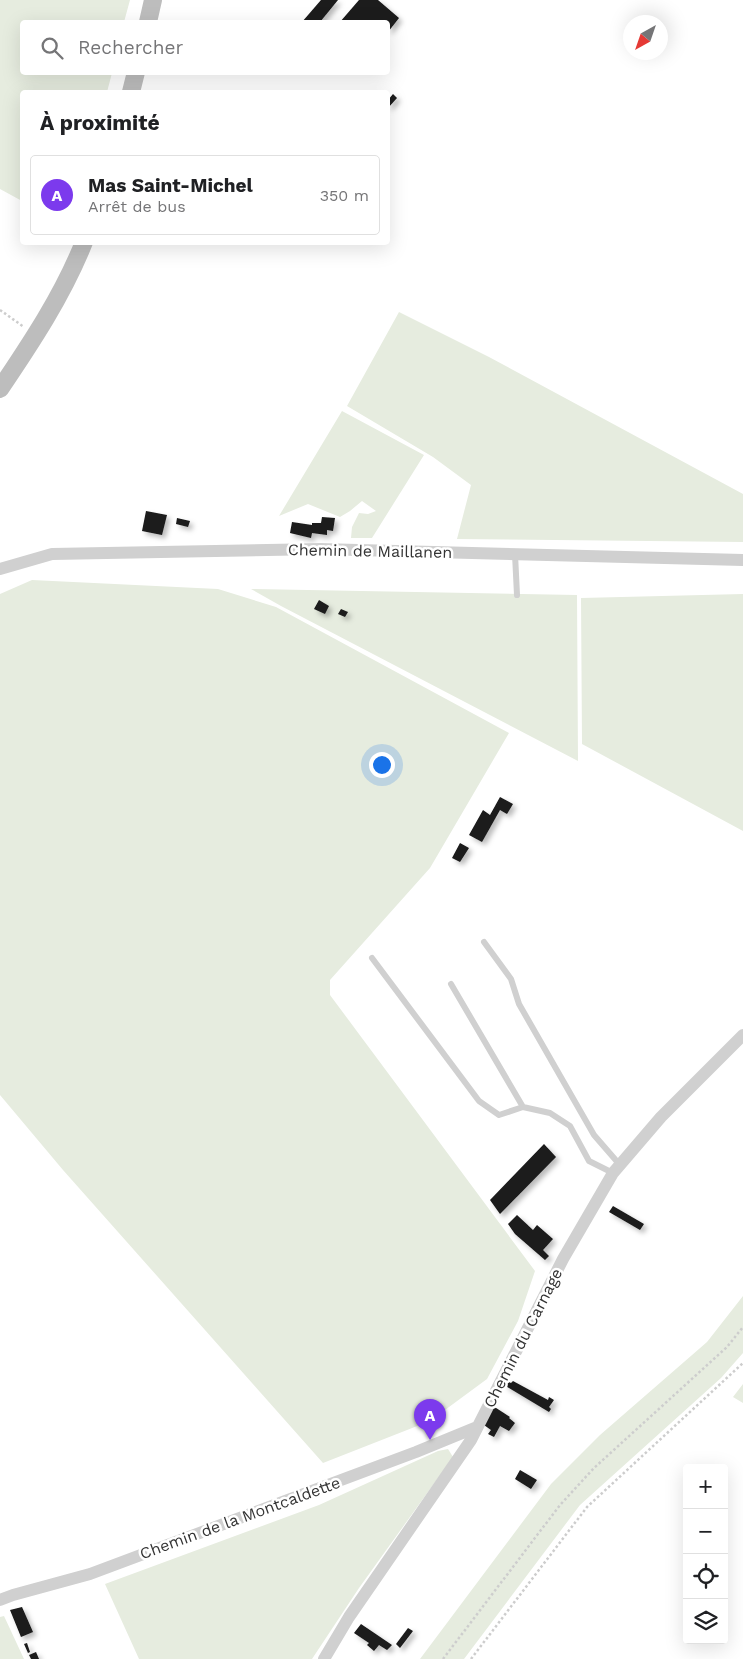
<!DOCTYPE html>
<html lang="fr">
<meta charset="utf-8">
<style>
:root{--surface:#fff;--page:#f2f2f2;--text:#202124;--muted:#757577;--line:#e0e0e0;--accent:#7c3aed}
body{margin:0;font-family:"Work Sans",sans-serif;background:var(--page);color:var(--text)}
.controls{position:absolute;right:15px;bottom:15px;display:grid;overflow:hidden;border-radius:5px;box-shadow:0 5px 20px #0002}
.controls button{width:45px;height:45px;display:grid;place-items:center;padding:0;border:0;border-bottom:1px solid var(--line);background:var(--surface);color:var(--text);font:25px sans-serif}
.compass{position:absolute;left:623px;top:15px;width:45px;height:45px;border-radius:50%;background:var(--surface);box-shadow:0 5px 20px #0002;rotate:220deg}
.you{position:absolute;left:381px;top:764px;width:18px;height:18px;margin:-12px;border:4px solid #fff;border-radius:50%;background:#1a73e8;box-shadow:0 0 0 8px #1a73e833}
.badge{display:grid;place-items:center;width:32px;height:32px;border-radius:50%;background:var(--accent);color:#fff;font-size:16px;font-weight:700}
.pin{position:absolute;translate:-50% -41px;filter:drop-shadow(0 1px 2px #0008)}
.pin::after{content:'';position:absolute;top:26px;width:18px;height:15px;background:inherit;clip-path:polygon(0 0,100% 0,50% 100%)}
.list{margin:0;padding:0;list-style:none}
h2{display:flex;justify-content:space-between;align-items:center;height:65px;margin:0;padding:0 20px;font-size:21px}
h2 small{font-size:16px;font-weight:400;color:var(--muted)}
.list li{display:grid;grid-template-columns:32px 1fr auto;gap:15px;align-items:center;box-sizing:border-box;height:80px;margin:0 10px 10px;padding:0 10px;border:1px solid var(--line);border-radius:5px}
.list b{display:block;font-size:19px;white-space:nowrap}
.list p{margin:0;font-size:16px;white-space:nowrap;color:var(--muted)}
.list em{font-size:16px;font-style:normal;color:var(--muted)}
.icon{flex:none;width:28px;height:28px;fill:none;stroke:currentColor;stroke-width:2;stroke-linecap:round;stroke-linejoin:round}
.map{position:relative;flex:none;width:743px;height:1659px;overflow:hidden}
.search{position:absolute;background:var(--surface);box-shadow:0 5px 20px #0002;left:20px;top:20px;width:370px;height:55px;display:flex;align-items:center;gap:12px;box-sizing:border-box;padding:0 18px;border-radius:5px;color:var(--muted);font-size:19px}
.panel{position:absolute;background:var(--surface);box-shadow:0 5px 20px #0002;left:20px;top:90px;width:370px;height:155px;border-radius:5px}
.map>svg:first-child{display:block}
.green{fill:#e6ecdf}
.building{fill:#1a1a1a;filter:url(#shadow)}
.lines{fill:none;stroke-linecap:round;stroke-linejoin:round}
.path{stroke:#cdcdcd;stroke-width:2.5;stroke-dasharray:2.5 2.5;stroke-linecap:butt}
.lane{stroke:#d0d0d0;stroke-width:6}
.street{stroke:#d0d0d0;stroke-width:12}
.secondary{stroke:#bdbdbd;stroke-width:18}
.labels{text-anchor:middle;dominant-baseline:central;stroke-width:5;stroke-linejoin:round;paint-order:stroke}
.street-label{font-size:16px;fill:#333;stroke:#fff}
</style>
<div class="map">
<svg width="743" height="1659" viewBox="0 0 743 1659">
<defs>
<filter id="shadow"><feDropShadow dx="3.5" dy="3.5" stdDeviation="2.5" flood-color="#0004"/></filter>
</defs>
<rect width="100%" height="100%" fill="#fff"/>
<!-- green -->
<path class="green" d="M 0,0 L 130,0 L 124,22 L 22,22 L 22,72 L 112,73 L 107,92 L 22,92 L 22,201 L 0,189 Z
M 399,312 L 489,357 L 743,494 L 743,542 L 457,539 L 471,485 L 433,457 L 347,406 Z
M 342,411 L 424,455 L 372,538 L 351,538 L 352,527 L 359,513 L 368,514 L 376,511 L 362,501 L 350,511 L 340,517 L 308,504 L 279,516 Z
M 32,580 L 218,589 L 276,607 L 509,733 L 430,868 L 330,980 L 330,995 L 535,1271 L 518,1321 L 487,1379 L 430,1421 L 323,1463 L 63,1170 L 0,1095 L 0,594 Z
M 251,589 L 577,595 L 578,761 L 281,606 Z
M 743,594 L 743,831 L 582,744 L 581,598 Z
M 743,1296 L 743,1353 L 721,1378 L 580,1505 L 464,1659 L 420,1659 L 551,1484 L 600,1435 L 707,1342 Z
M 743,1384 L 743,1403 L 733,1397 Z
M 448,1449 L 453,1457 L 359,1588 L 312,1659 L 139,1659 L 105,1584 L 319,1505 L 438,1451 Z
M 4,1616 L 24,1659 L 0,1659 L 0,1617 Z"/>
<!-- building -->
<path class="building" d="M 321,0 L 338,0 L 320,22 L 302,22 Z
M 359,0 L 378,0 L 399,18 L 388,32 L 388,22 L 340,22 Z
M 393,94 L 397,98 L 388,108 L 388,100 Z
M 146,511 L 167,515 L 162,535 L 142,531 Z
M 322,517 L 335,518 L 333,531 L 327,530 L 327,535 L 312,533 L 311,538 L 290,533 L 292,522 L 312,525 L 312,523 L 321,523 Z
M 177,518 L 190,521 L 188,527 L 176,524 Z
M 319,600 L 329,606 L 325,614 L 314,609 Z
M 341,609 L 348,612 L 345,617 L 338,614 Z
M 500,797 L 513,804 L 507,814 L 500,810 L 482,842 L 469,835 L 483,810 L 490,815 Z
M 460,843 L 469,848 L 460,862 L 452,858 Z
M 544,1144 L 556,1157 L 500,1214 L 490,1200 Z
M 613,1206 L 644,1224 L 640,1230 L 609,1212 Z
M 517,1215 L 533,1230 L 537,1225 L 553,1239 L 543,1250 L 549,1256 L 545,1260 L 515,1234 L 508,1224 Z
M 507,1381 L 511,1383 L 513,1381 L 548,1400 L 549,1397 L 554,1400 L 549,1407 L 551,1409 L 549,1412 L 504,1385 Z
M 493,1406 L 510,1417 L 509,1418 L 515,1423 L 509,1431 L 500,1426 L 494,1437 L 488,1434 L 491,1430 L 484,1425 Z
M 520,1470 L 537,1480 L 531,1489 L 515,1479 Z
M 22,1607 L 33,1632 L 21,1637 L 10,1610 Z
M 361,1624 L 392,1645 L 387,1650 L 379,1645 L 374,1651 L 367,1645 L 369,1643 L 354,1633 Z
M 408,1628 L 413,1631 L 400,1648 L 396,1644 Z
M 27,1643 L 30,1652 L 28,1653 L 24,1644 Z
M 36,1652 L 39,1659 L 31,1659 L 29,1655 Z"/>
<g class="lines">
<!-- path -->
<path class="path" d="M 0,310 L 24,327
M 443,1659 L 560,1505 L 594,1468 L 727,1347 L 743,1327
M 471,1659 L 587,1507 L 743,1363"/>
<!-- lane -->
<path class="lane" d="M 515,554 L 517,595
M 484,942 L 511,979 L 519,1004 L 594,1135 L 620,1165
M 372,958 L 479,1101 L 499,1115 L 523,1107
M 451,984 L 523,1107 L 550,1113 L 570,1126 L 589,1161 L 613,1173"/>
<!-- street -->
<path class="street" d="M 0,569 L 52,554 L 320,549 L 743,560
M 0,1600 L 13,1595 L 90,1574 L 416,1452 L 477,1427
M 324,1659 L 349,1617 L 471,1440 L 563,1259 L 613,1173 L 661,1117 L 743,1035"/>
<!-- secondary -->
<path class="secondary" d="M 148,22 L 153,0
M 131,92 L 136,72
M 0,389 C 31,343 63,295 84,242"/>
</g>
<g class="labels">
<!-- street labels -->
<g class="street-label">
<text transform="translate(370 551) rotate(1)">Chemin de Maillanen</text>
<text transform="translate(523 1338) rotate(-63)">Chemin du Carnage</text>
<text transform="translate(240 1518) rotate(-20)">Chemin de la Montcaldette</text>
</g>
</g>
</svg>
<div class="controls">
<button>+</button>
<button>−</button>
<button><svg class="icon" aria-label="locate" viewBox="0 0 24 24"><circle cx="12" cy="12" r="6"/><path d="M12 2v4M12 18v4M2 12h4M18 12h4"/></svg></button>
<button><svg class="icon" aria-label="layers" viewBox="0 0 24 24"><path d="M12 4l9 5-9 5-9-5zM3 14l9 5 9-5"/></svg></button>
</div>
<svg class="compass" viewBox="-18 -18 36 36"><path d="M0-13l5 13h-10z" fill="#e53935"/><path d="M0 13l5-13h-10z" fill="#757577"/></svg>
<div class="you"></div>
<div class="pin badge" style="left:430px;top:1440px">A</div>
<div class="search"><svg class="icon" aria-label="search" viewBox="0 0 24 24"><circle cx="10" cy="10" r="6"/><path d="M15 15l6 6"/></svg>Rechercher</div>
<section class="panel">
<h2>À proximité<small></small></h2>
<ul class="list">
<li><span class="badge">A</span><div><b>Mas Saint-Michel</b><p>Arrêt de bus</p></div><em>350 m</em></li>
</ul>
</section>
</div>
